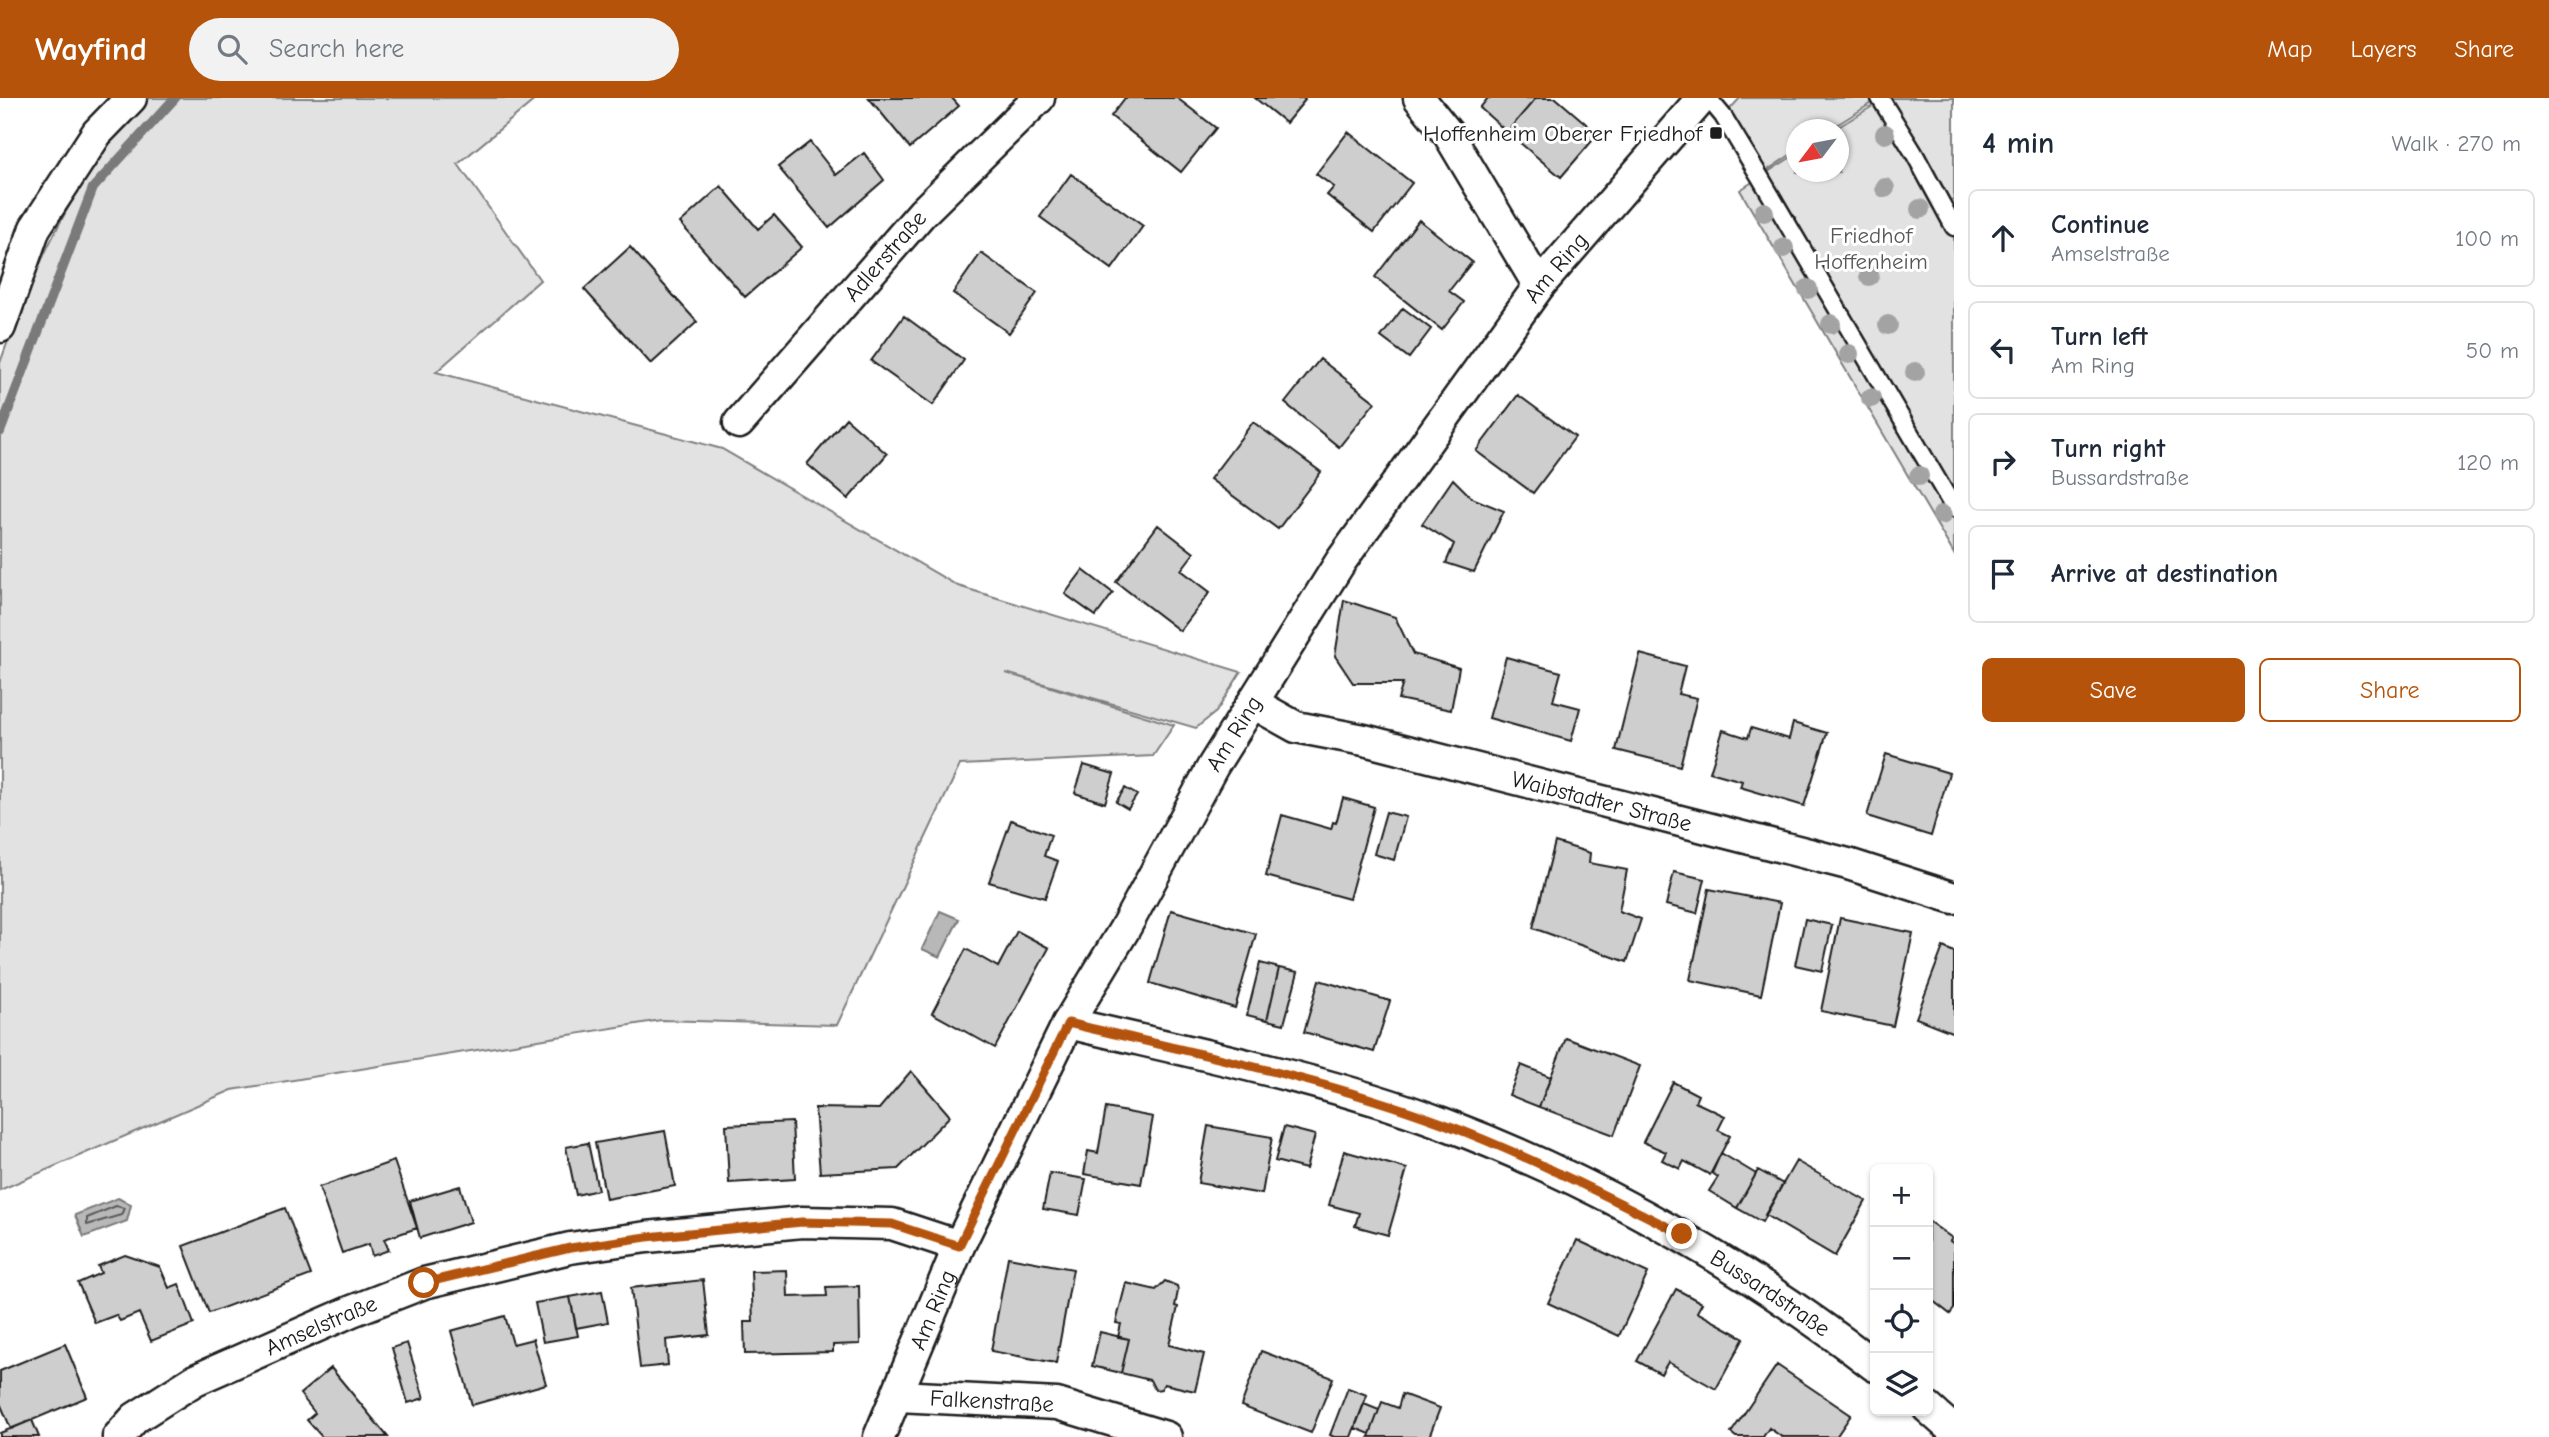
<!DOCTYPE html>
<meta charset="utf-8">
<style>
:root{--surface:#fff;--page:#f2f2f3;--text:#1f2937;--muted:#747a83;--line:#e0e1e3;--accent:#b45309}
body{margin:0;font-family:"Comic Neue",sans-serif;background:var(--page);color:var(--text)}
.controls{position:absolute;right:21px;bottom:21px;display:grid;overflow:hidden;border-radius:10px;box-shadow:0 2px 5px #0004}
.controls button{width:63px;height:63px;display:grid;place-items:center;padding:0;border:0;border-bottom:2px solid var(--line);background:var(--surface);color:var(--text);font:35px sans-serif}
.compass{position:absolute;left:1786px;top:21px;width:63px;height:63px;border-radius:50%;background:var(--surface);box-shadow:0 2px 5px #0004;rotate:238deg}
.stop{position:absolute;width:21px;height:21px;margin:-16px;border:5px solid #b45309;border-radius:50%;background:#fff}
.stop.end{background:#b45309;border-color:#fff;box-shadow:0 2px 7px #0008}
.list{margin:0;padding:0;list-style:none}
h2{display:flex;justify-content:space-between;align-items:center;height:91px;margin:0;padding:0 28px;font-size:30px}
h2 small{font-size:23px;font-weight:400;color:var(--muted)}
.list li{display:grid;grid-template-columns:46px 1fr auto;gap:21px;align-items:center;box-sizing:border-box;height:98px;margin:0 14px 14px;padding:0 14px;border:2px solid var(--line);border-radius:10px}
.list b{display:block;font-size:26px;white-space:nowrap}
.list p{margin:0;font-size:23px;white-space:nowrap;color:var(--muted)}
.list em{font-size:23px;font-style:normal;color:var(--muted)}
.actions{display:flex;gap:14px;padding:21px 28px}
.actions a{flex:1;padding:16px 0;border:2px solid var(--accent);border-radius:10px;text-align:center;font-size:24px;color:var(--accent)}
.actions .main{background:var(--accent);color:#fff}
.icon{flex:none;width:38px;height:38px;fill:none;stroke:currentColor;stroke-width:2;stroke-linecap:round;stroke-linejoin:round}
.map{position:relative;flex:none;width:1954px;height:1339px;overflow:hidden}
header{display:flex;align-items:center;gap:42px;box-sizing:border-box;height:98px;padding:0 35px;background:var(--accent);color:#fff}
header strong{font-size:33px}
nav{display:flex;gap:38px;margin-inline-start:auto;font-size:24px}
.search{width:490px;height:63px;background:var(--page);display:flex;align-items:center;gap:18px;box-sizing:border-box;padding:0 24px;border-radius:38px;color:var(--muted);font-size:26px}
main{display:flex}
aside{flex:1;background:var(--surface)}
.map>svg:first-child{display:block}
.green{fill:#e2e2e2;stroke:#7f7f7f;stroke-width:2}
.water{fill:#b8b8b8;stroke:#7a7a7a;stroke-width:2}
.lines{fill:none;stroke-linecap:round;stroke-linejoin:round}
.shore{stroke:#5a5a5a;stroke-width:2}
.stream{stroke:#7a7a7a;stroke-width:10}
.building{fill:#cecece;stroke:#1c1c1c;stroke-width:2}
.service-casing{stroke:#1c1c1c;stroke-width:21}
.minor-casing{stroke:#1c1c1c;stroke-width:35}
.service{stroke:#fff;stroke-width:16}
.minor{stroke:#fff;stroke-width:30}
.tree{fill:#a3a3a3}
.route{stroke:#b45309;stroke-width:9}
.poi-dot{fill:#1c1c1c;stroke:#fff;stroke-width:2.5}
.labels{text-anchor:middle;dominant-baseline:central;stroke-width:6;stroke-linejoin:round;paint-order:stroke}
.poi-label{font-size:23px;fill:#1c1c1c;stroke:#fff;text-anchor:end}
.park-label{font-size:23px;fill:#575757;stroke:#fff}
.street-label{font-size:23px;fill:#1c1c1c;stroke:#fff}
</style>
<header>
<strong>Wayfind</strong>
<div class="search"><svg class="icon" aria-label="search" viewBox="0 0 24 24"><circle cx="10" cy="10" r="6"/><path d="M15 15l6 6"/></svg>Search here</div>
<nav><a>Map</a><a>Layers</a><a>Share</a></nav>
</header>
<main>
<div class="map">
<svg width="1954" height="1339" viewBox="0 0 1954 1339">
<rect width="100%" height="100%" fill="#fff"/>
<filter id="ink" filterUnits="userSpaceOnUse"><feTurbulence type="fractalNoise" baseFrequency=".0143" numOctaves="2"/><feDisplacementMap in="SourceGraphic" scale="14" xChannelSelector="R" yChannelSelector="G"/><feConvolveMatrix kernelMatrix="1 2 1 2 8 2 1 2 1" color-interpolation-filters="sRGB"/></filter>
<g filter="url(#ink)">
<!-- green -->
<path class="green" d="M 150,0 L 537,0 L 458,66 L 540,182 L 436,274 L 722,351 L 958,488 L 1241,574 L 1216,614 L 1196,630 L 1006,575 L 1174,627 L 1153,658 L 960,667 L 837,927 L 661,922 L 232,992 L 0,1092 L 0,265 C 25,192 69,95 116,35 C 125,22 139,11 150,0 Z
M 1740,0 L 1869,0 L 1872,5 L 1830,31 L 1797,32 L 1796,53 L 1766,73 L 1729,12 Z
M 1886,0 L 1954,0 L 1954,456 L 1740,92 L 1796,56 L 1797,74 L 1839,74 L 1839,32 L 1835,31 Z"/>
<!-- water -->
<path class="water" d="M 940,813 L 959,821 L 940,859 L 922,851 Z
M 118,1100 L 131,1107 L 127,1123 L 84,1139 L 75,1117 Z"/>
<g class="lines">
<!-- shore -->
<path class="shore" d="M 116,1108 L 124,1110 L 121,1117 L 87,1127 L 87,1120 Z"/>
<!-- stream -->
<path class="stream" d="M 0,334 L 93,90 L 175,0"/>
</g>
<!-- building -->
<path class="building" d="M 869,0 L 952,0 L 959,8 L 910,50 Z
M 1125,0 L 1177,0 L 1216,30 L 1181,74 L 1111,18 Z
M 1255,0 L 1303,0 L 1305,2 L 1286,25 Z
M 1488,0 L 1536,0 L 1507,34 L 1480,10 Z
M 1536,0 L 1556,0 L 1598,36 L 1561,79 L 1507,34 Z
M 1348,34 L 1412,85 L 1374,134 L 1327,97 L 1334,89 L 1316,76 Z
M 810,44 L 836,77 L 864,55 L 884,82 L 829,130 L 778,69 Z
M 1071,76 L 1143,128 L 1112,171 L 1040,119 Z
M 721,88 L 758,131 L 774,117 L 802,149 L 745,199 L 680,125 Z
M 1419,122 L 1472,164 L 1449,193 L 1464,204 L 1442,232 L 1375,179 Z
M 630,149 L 697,224 L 651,266 L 584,191 Z
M 981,155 L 1037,195 L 1009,235 L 953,195 Z
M 1403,210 L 1431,231 L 1409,260 L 1381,239 Z
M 904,218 L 964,262 L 933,307 L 871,263 Z
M 1320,261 L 1375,304 L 1339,349 L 1285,305 Z
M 1518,297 L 1575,339 L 1533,395 L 1476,353 Z
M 846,320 L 887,356 L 848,401 L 807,366 Z
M 1253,324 L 1321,374 L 1278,431 L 1210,381 Z
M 1453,381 L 1472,400 L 1504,413 L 1474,474 L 1446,465 L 1454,446 L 1422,426 Z
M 1158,427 L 1194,455 L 1181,472 L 1210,494 L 1180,533 L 1116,484 Z
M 1083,472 L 1113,495 L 1096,518 L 1065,496 Z
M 1344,502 L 1395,519 L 1413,556 L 1459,570 L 1451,612 L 1398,601 L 1403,585 L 1353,585 L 1335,558 Z
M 1640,556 L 1685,568 L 1678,596 L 1697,600 L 1680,668 L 1616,652 Z
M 1506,559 L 1561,574 L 1553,603 L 1580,610 L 1571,643 L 1489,620 Z
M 1793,625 L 1827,635 L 1804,708 L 1740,689 L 1742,683 L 1710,674 L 1723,632 L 1748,640 L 1751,630 L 1789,641 Z
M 1886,656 L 1949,675 L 1931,738 L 1867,718 Z
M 1084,667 L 1114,676 L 1105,705 L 1075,695 Z
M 1125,690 L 1137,697 L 1128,711 L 1116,704 Z
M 1343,700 L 1374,709 L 1349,801 L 1266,778 L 1282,717 L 1331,731 L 1333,724 L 1336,725 Z
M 1386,714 L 1406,719 L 1394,762 L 1374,756 Z
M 1011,722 L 1051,737 L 1044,758 L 1058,763 L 1045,800 L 989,784 Z
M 1555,744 L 1590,755 L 1589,765 L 1627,772 L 1619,813 L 1641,821 L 1627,864 L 1533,830 Z
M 1674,774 L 1705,781 L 1697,815 L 1666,807 Z
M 1709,791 L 1780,805 L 1761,897 L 1690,882 Z
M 1171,812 L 1256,836 L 1235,910 L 1150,885 Z
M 1840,820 L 1913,835 L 1893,928 L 1821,913 Z
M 1805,821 L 1832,827 L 1822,873 L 1795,867 Z
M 1017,833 L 1049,850 L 995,950 L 932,915 L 966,851 L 998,869 Z
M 1943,849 L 1954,854 L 1954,935 L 1916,920 Z
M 1260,865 L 1279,870 L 1267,922 L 1247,917 Z
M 1279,870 L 1298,874 L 1284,926 L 1267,922 Z
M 1319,882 L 1390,903 L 1374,954 L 1304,934 Z
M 1566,940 L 1640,968 L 1614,1037 L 1539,1009 Z
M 1521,967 L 1551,979 L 1539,1009 L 1509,997 Z
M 911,973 L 950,1018 L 898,1071 L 820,1075 L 815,1010 L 879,1011 Z
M 1673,984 L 1698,997 L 1695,1004 L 1725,1018 L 1718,1032 L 1730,1038 L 1710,1077 L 1684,1063 L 1680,1071 L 1662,1062 L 1666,1054 L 1643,1044 Z
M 1106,1010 L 1153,1019 L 1141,1086 L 1084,1076 L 1088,1053 L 1098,1055 Z
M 792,1024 L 795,1081 L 729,1085 L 726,1027 Z
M 1208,1028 L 1272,1039 L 1262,1096 L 1198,1085 Z
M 1284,1029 L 1315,1037 L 1306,1071 L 1275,1063 Z
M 665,1033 L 675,1088 L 606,1101 L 595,1045 Z
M 588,1045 L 598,1092 L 576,1097 L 566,1049 Z
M 1344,1053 L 1407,1071 L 1388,1137 L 1355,1128 L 1359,1115 L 1329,1107 Z
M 1721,1055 L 1756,1076 L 1737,1110 L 1709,1093 L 1718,1079 L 1712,1075 Z
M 394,1063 L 417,1130 L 384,1141 L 389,1152 L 372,1158 L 369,1146 L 342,1155 L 319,1089 Z
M 1796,1063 L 1866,1103 L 1835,1158 L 1765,1117 Z
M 1758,1072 L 1783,1086 L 1762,1124 L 1737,1110 Z
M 1050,1075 L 1086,1081 L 1079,1117 L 1043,1111 Z
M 460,1088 L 471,1124 L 420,1140 L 410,1103 Z
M 285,1110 L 311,1177 L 209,1215 L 183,1148 Z
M 1928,1123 L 1952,1140 L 1950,1143 L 1954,1146 L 1954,1211 L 1950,1216 L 1928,1199 Z
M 1577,1142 L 1648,1175 L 1619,1238 L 1548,1205 Z
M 125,1157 L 160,1169 L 169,1190 L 179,1186 L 194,1226 L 151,1243 L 139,1215 L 120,1223 L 116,1217 L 95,1225 L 78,1185 L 101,1175 L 98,1168 Z
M 1008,1159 L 1073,1171 L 1056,1265 L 991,1253 Z
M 787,1172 L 788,1199 L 827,1198 L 826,1189 L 859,1188 L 860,1246 L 833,1247 L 833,1254 L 745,1256 L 744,1224 L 753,1224 L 751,1173 Z
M 703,1182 L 709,1237 L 666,1242 L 668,1267 L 640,1270 L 631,1190 Z
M 1165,1183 L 1177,1188 L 1178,1193 L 1175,1208 L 1178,1209 L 1169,1247 L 1204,1256 L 1195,1293 L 1164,1286 L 1161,1291 L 1155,1292 L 1150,1282 L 1121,1275 L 1129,1241 L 1118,1239 L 1121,1226 L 1116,1225 L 1126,1185 L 1156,1192 Z
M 1676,1191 L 1702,1205 L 1697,1214 L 1744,1240 L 1716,1291 L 1668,1264 L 1661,1276 L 1637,1263 Z
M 602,1193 L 608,1224 L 576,1230 L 570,1199 Z
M 570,1199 L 578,1238 L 543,1244 L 535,1205 Z
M 505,1218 L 513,1246 L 533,1241 L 546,1286 L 472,1307 L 451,1233 Z
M 1100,1234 L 1129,1241 L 1121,1275 L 1092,1268 Z
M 407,1245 L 424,1300 L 408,1305 L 392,1250 Z
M 65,1246 L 87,1299 L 11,1331 L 0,1305 L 0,1273 Z
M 1261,1253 L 1333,1280 L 1311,1335 L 1241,1308 Z
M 1777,1267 L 1851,1317 L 1836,1339 L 1782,1339 L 1769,1330 L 1763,1339 L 1736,1339 L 1731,1335 Z
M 331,1270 L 388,1339 L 322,1339 L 307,1322 L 315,1315 L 300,1296 Z
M 1348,1290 L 1367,1297 L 1351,1339 L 1334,1339 L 1330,1337 Z
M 1402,1296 L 1440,1310 L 1429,1339 L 1369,1339 L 1382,1304 L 1398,1310 Z
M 1364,1306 L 1379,1312 L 1370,1336 L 1355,1330 Z
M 32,1322 L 39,1339 L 0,1339 L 0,1335 Z"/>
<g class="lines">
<!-- service casing -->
<g class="service-casing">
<path id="service" d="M 1708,0 L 1723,18 L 1760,79 L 1954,410
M 1880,0 L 1914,55 L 1954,129"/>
</g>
<!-- minor casing -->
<g class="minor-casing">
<g id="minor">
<path d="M 1419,0 L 1449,37 L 1539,188"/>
<path d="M 0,229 L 35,130 L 97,35 L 131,0"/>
<path id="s1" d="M 739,325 L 922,115 L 1039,0"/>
<path id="s2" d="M 1253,605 L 1296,629 L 1364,642 L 1848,766 L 1954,800"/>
<path id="s3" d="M 1068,925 C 1194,955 1321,980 1442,1025 C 1599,1084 1743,1167 1875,1268"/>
<path id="s4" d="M 898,1298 L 1057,1306 L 1166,1339"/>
<path d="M 1928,1310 L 1954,1333"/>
<path id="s5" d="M 118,1339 L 135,1320 L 195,1282 L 352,1213 L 424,1185 L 570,1150 L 647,1139 L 802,1124 L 892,1126 L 959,1148"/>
<path id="s6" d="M 879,1339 L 959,1148 L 1068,925 L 1124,832 L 1213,668 L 1341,463 L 1539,188 L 1702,0"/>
</g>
</g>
<!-- service -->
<use href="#service" class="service"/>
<!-- minor -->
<use href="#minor" class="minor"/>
</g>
<!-- trees -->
<g class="tree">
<circle cx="1885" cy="36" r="10"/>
<circle cx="1885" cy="90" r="10"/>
<circle cx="1920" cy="111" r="10"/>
<circle cx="1764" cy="114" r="10"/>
<circle cx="1784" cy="150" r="10"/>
<circle cx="1869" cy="178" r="10"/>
<circle cx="1808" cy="191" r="10"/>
<circle cx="1831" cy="226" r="10"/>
<circle cx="1888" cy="227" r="10"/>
<circle cx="1849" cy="256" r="10"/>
<circle cx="1915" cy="274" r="10"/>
<circle cx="1871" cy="300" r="10"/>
<circle cx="1919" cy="378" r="10"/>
<circle cx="1942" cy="417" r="10"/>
</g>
</g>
<g class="lines" filter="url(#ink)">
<!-- route -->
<path class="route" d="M 424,1185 L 570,1150 L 647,1139 L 802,1124 L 892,1126 L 959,1148 L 1068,925 C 1194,955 1321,980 1442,1025 C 1525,1056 1604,1097 1682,1136"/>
</g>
<!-- markers -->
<rect class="poi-dot" x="1709" y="28" width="14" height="14" rx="3.5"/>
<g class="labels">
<!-- poi labels -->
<g class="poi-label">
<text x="1702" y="35">Hoffenheim Oberer Friedhof</text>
</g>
<!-- park labels -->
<g class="park-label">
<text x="1871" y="137">Friedhof<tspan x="1871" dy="26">Hoffenheim</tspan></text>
</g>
<!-- street labels -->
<g class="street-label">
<text stroke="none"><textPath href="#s1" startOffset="222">Adlerstraße</textPath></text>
<text stroke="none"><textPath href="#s6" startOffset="1356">Am Ring</textPath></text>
<text stroke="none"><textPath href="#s6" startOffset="789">Am Ring</textPath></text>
<text stroke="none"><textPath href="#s2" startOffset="364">Waibstadter Straße</textPath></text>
<text stroke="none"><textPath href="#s3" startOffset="758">Bussardstraße</textPath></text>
<text stroke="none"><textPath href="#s6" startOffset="138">Am Ring</textPath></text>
<text stroke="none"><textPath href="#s5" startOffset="234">Amselstraße</textPath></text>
<text stroke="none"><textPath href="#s4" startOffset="94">Falkenstraße</textPath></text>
</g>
</g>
</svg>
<div class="controls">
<button>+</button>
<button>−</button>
<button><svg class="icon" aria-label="locate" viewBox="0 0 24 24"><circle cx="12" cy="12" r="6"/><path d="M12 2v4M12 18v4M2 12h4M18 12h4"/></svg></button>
<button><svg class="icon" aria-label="layers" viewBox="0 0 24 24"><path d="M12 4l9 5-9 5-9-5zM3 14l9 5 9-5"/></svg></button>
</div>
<svg class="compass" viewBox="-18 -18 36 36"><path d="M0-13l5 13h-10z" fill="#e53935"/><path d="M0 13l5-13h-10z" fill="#747a83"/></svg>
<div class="stop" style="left:424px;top:1185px"></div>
<div class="stop end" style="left:1682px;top:1136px"></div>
</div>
<aside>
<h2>4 min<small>Walk · 270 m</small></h2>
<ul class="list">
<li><svg class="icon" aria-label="ahead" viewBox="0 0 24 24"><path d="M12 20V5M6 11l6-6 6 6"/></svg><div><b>Continue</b><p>Amselstraße</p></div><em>100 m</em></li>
<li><svg class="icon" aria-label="left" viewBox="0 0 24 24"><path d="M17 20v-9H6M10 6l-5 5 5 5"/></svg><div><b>Turn left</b><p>Am Ring</p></div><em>50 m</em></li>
<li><svg class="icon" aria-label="right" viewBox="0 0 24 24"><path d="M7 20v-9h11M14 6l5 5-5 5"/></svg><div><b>Turn right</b><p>Bussardstraße</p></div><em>120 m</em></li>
<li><svg class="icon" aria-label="arrive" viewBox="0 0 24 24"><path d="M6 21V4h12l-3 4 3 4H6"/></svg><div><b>Arrive at destination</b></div></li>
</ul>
<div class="actions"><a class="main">Save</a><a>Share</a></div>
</aside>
</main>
